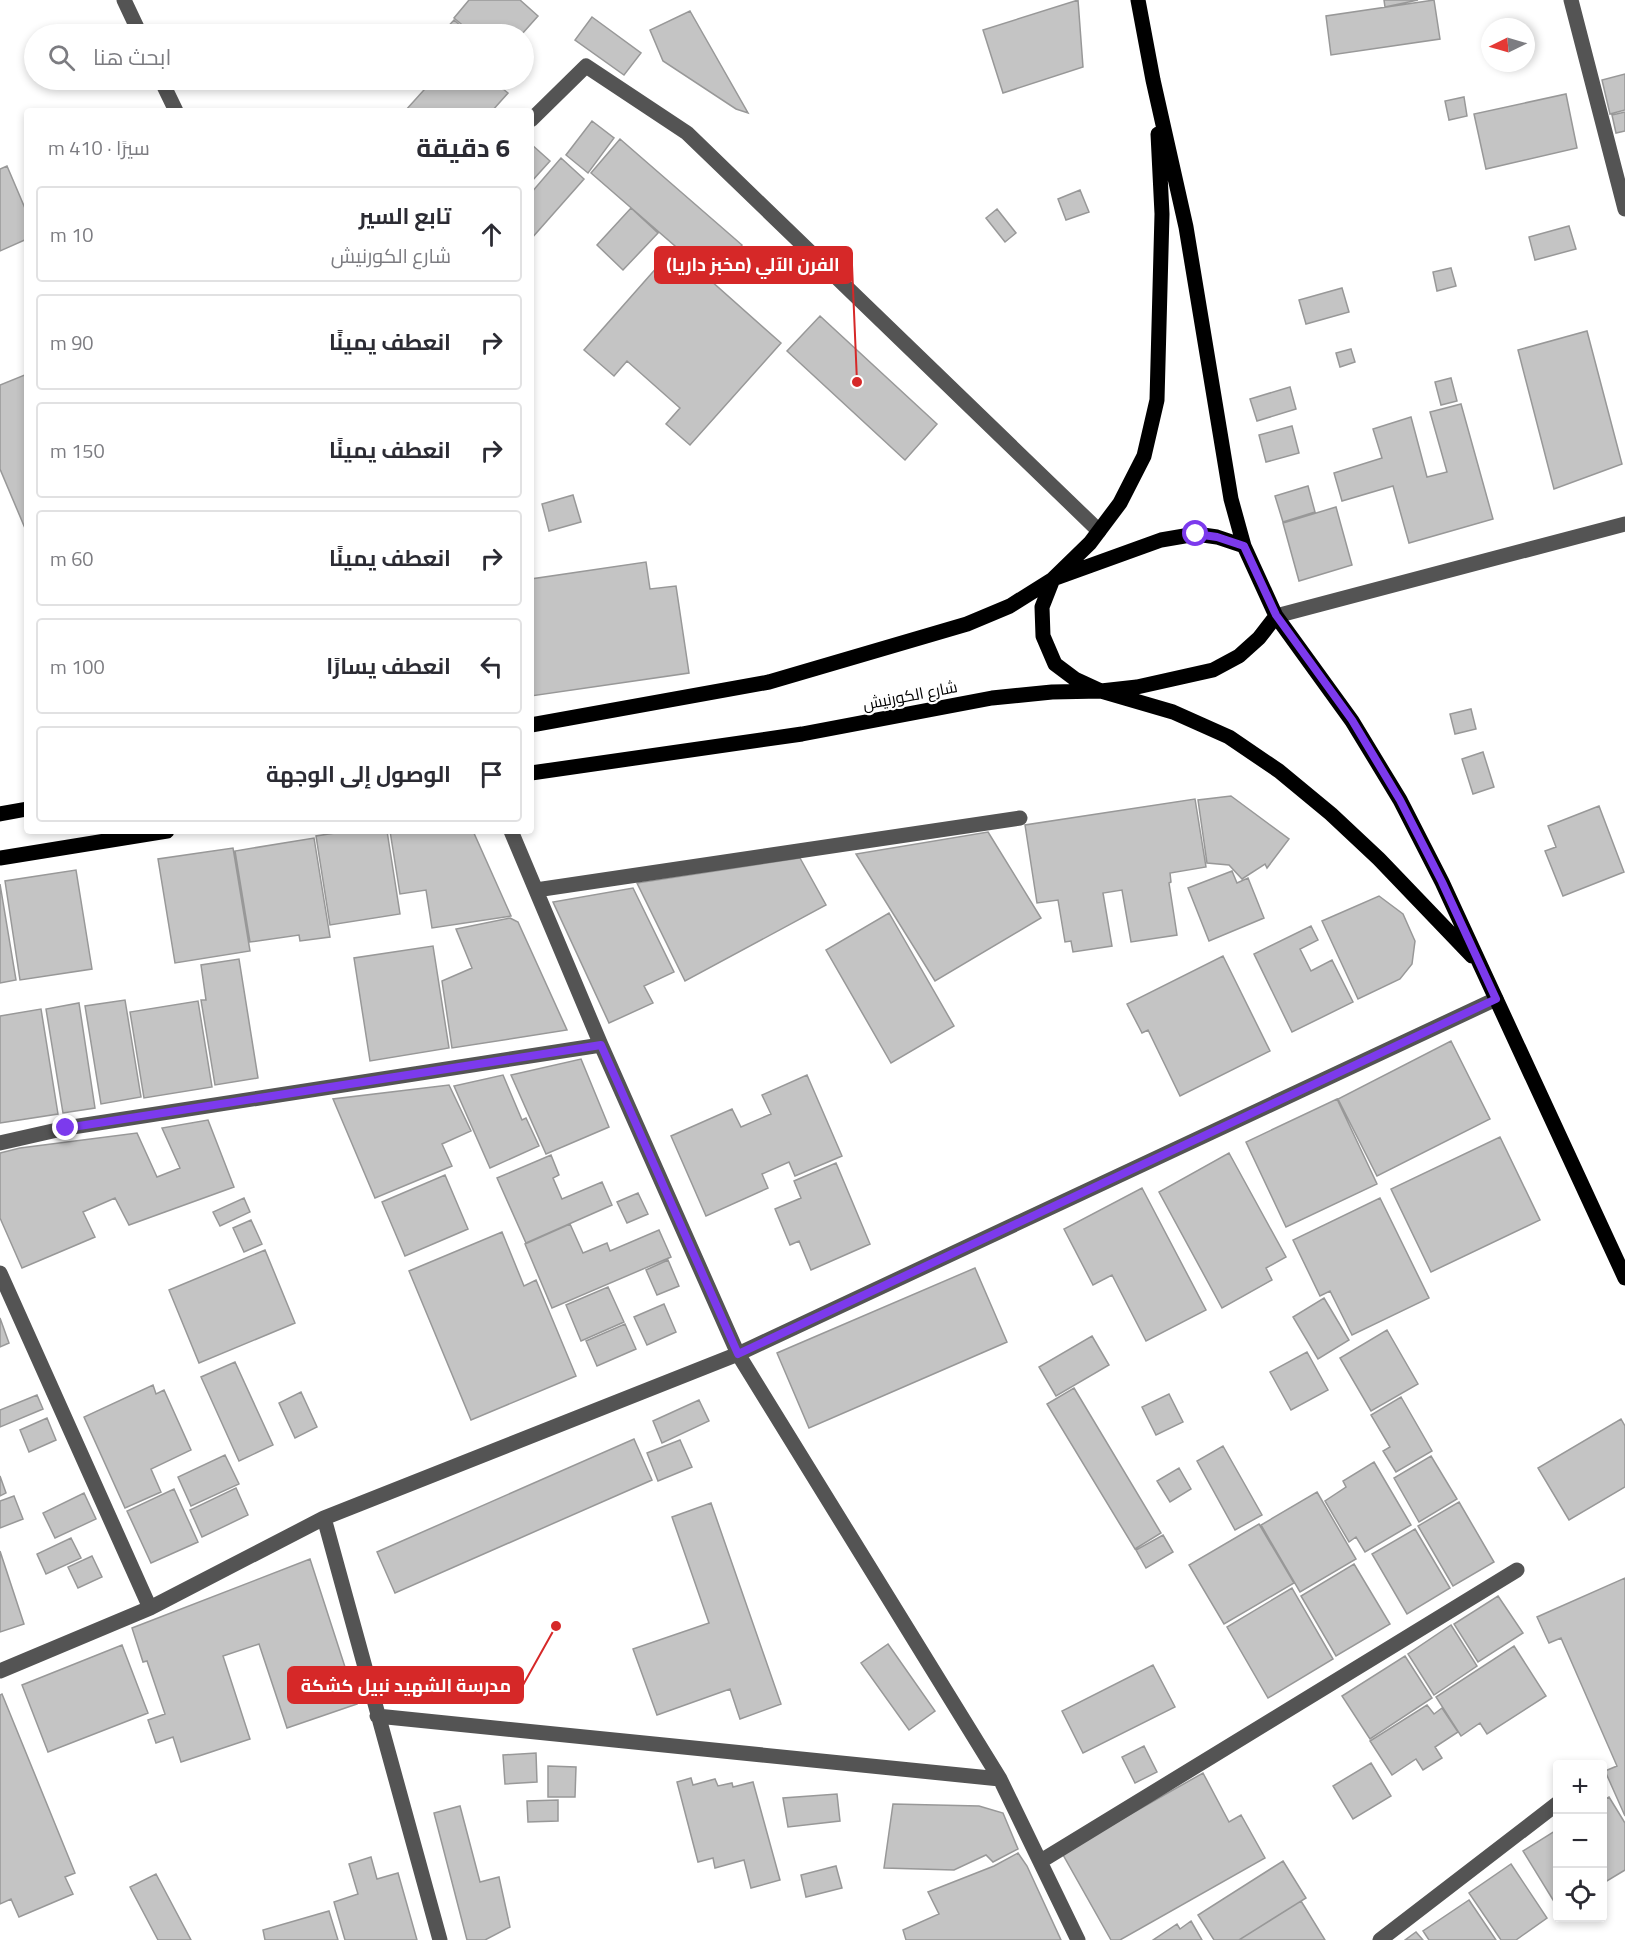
<!DOCTYPE html>
<html lang="ar">
<meta charset="utf-8">
<style>
:root{--surface:#fff;--page:#f7f7f7;--text:#2b2b33;--muted:#7c7c81;--line:#e1e1e2}
body{margin:0;font-family:"Titillium Web",Cairo,sans-serif;background:var(--page);color:var(--text);direction:rtl}
.controls{position:absolute;right:18px;bottom:18px;display:grid;overflow:hidden;border-radius:6px;box-shadow:0 3px 9px #0003}
.controls button{width:54px;height:54px;display:grid;place-items:center;padding:0;border:0;border-bottom:2px solid var(--line);background:var(--surface);color:var(--text);font:30px sans-serif}
.compass{position:absolute;left:1481px;top:18px;width:54px;height:54px;border-radius:50%;background:var(--surface);box-shadow:0 3px 9px #0003;rotate:265deg}
.stop{position:absolute;width:18px;height:18px;margin:-14px;border:4px solid #7c3aed;border-radius:50%;background:#fff}
.stop.end{background:#7c3aed;border-color:#fff;box-shadow:0 2px 6px #0008}
.list{margin:0;padding:0;list-style:none}
h2{display:flex;justify-content:space-between;align-items:center;height:78px;margin:0;padding:0 24px;font-size:26px}
h2 small{font-size:20px;font-weight:400;color:var(--muted)}
.list li{display:grid;grid-template-columns:39px 1fr auto;gap:18px;align-items:center;box-sizing:border-box;height:96px;margin:0 12px 12px;padding:0 12px;border:2px solid var(--line);border-radius:6px}
.list b{display:block;font-size:22px;white-space:nowrap}
.list p{margin:0;font-size:20px;white-space:nowrap;color:var(--muted)}
.list em{font-size:20px;font-style:normal;color:var(--muted)}
.icon{flex:none;width:33px;height:33px;fill:none;stroke:currentColor;stroke-width:2;stroke-linecap:round;stroke-linejoin:round}
.map{position:relative;flex:none;width:1625px;height:1940px;overflow:hidden;direction:ltr}
.search{position:absolute;background:var(--surface);box-shadow:0 3px 9px #0003;left:24px;top:24px;width:510px;height:66px;display:flex;align-items:center;gap:15px;box-sizing:border-box;padding:0 21px;border-radius:33px;color:var(--muted);font-size:22px}
.panel{position:absolute;background:var(--surface);box-shadow:0 3px 9px #0003;left:24px;top:108px;width:510px;height:726px;border-radius:6px;direction:rtl}
.map>svg:first-child{display:block}
.building{fill:#c4c4c4;stroke:#989898;stroke-width:1.5}
.lines{fill:none;stroke-linecap:round;stroke-linejoin:round}
.minor{stroke:#545454;stroke-width:15}
.major{stroke:#000;stroke-width:15}
.route{stroke:#7c3aed;stroke-width:8}
.labels{text-anchor:middle;dominant-baseline:central;stroke-width:4.5;stroke-linejoin:round;paint-order:stroke}
.street-label{font-size:16px;fill:#000;stroke:#fff}
.leader{fill:none;stroke:#d62828;stroke-width:2}
.callout-dot{fill:#d62828;stroke:#fff;stroke-width:2}
.callout{fill:#d62828;stroke:#d62828;stroke-width:2}
.callout-label{font-size:18px;text-anchor:middle;font-weight:bold;fill:#fff}
</style>
<div class="map">
<svg width="1625" height="1940" viewBox="0 0 1625 1940">
<rect width="100%" height="100%" fill="#fff"/>
<!-- building -->
<path class="building" d="M 469,0 L 520,0 L 538,16 L 522,34 L 473,34 L 454,18 Z
M 1078,0 L 1083,67 L 1003,93 L 983,30 Z
M 1384,0 L 1418,0 L 1385,7 Z
M 1434,0 L 1440,39 L 1331,55 L 1326,16 Z
M 690,11 L 748,113 L 736,109 L 663,61 L 650,30 Z
M 592,17 L 641,53 L 624,75 L 575,40 Z
M 454,20 L 470,34 L 441,34 Z
M 1625,74 L 1625,110 L 1610,114 L 1602,80 Z
M 433,80 L 492,80 L 508,93 L 492,111 L 405,111 Z
M 1566,94 L 1577,148 L 1486,169 L 1474,114 Z
M 1464,97 L 1467,116 L 1449,120 L 1445,101 Z
M 1625,112 L 1625,131 L 1616,133 L 1612,115 Z
M 592,121 L 614,138 L 588,173 L 566,155 Z
M 620,139 L 742,245 L 713,279 L 591,173 Z
M 531,144 L 550,161 L 531,182 Z
M 561,158 L 584,179 L 531,239 L 531,193 Z
M 7,166 L 27,213 L 27,239 L 0,251 L 0,169 Z
M 1080,190 L 1089,212 L 1066,220 L 1058,199 Z
M 631,208 L 658,233 L 623,270 L 597,245 Z
M 997,209 L 1016,233 L 1005,242 L 986,218 Z
M 1569,226 L 1576,249 L 1535,260 L 1529,237 Z
M 674,248 L 781,343 L 690,445 L 666,424 L 680,408 L 627,361 L 614,376 L 584,350 Z
M 1451,268 L 1456,286 L 1437,291 L 1433,272 Z
M 1342,288 L 1349,312 L 1306,324 L 1299,300 Z
M 820,316 L 937,424 L 905,460 L 787,351 Z
M 1587,331 L 1622,464 L 1554,489 L 1518,350 Z
M 1351,349 L 1355,362 L 1340,367 L 1336,353 Z
M 27,374 L 27,533 L 0,469 L 0,385 Z
M 1451,378 L 1457,401 L 1441,405 L 1435,382 Z
M 1290,387 L 1296,409 L 1257,421 L 1250,399 Z
M 1461,404 L 1493,519 L 1409,543 L 1393,486 L 1342,501 L 1334,473 L 1382,458 L 1373,429 L 1411,417 L 1427,477 L 1447,472 L 1430,412 Z
M 1292,426 L 1299,453 L 1266,462 L 1259,435 Z
M 1308,486 L 1315,512 L 1283,522 L 1275,496 Z
M 573,495 L 581,522 L 549,531 L 542,504 Z
M 1336,507 L 1352,565 L 1299,581 L 1283,523 Z
M 646,562 L 650,589 L 676,586 L 689,673 L 531,696 L 531,579 Z
M 1471,709 L 1476,729 L 1455,734 L 1450,714 Z
M 1483,752 L 1494,787 L 1473,794 L 1462,759 Z
M 1231,796 L 1289,839 L 1267,868 L 1265,864 L 1242,879 L 1229,865 L 1207,863 L 1198,800 Z
M 1195,799 L 1206,867 L 1170,873 L 1171,882 L 1169,883 L 1177,935 L 1131,942 L 1122,890 L 1103,893 L 1112,946 L 1073,952 L 1071,941 L 1065,942 L 1058,900 L 1037,903 L 1025,825 Z
M 1599,806 L 1624,872 L 1563,896 L 1545,851 L 1556,847 L 1548,826 Z
M 348,831 L 387,831 L 400,914 L 330,925 L 316,836 Z
M 390,831 L 473,831 L 511,916 L 432,928 L 426,890 L 400,894 Z
M 988,832 L 1041,918 L 935,981 L 856,854 Z
M 314,838 L 330,937 L 300,941 L 299,935 L 250,942 L 235,851 Z
M 233,848 L 250,951 L 175,963 L 158,859 Z
M 800,858 L 826,905 L 685,981 L 637,883 Z
M 76,870 L 92,969 L 20,980 L 5,881 Z
M 1232,871 L 1237,883 L 1248,878 L 1264,918 L 1209,941 L 1188,888 Z
M 0,884 L 16,980 L 0,983 Z
M 633,888 L 674,972 L 644,986 L 653,1003 L 609,1023 L 553,902 Z
M 1379,896 L 1403,914 L 1415,941 L 1412,964 L 1400,979 L 1358,999 L 1322,921 Z
M 889,913 L 954,1026 L 891,1063 L 826,950 Z
M 510,918 L 518,922 L 567,1030 L 452,1048 L 442,981 L 472,968 L 456,929 Z
M 1311,926 L 1318,940 L 1300,949 L 1311,971 L 1332,960 L 1353,1002 L 1292,1032 L 1254,954 Z
M 433,946 L 449,1048 L 370,1061 L 354,958 Z
M 1223,956 L 1270,1051 L 1180,1096 L 1148,1030 L 1142,1033 L 1127,1004 Z
M 239,959 L 258,1078 L 215,1085 L 201,1000 L 206,1000 L 201,965 Z
M 125,1000 L 141,1097 L 101,1104 L 85,1006 Z
M 198,1001 L 212,1087 L 144,1098 L 130,1012 Z
M 79,1003 L 95,1108 L 63,1113 L 46,1009 Z
M 41,1009 L 58,1114 L 0,1123 L 0,1016 Z
M 1451,1041 L 1490,1119 L 1377,1176 L 1338,1099 Z
M 581,1059 L 609,1127 L 546,1154 L 511,1075 Z
M 503,1075 L 522,1120 L 526,1118 L 539,1146 L 490,1168 L 454,1086 Z
M 807,1075 L 842,1156 L 795,1176 L 789,1162 L 762,1174 L 768,1188 L 706,1216 L 671,1136 L 732,1109 L 741,1127 L 771,1114 L 762,1095 Z
M 449,1085 L 471,1131 L 442,1144 L 452,1166 L 375,1198 L 333,1099 Z
M 1337,1099 L 1377,1184 L 1286,1227 L 1246,1142 Z
M 208,1120 L 234,1187 L 129,1225 L 115,1198 L 83,1212 L 95,1237 L 22,1268 L 0,1218 L 0,1153 L 20,1148 L 137,1133 L 157,1177 L 180,1168 L 162,1128 Z
M 1500,1137 L 1540,1220 L 1431,1272 L 1391,1189 Z
M 1229,1153 L 1286,1257 L 1266,1268 L 1272,1280 L 1222,1308 L 1159,1192 Z
M 551,1155 L 559,1175 L 553,1178 L 562,1199 L 602,1182 L 612,1205 L 526,1243 L 497,1178 Z
M 836,1163 L 870,1244 L 811,1270 L 799,1241 L 790,1245 L 775,1209 L 801,1198 L 794,1181 Z
M 445,1175 L 468,1229 L 405,1256 L 382,1202 Z
M 1142,1188 L 1206,1310 L 1146,1341 L 1112,1275 L 1093,1285 L 1064,1229 Z
M 638,1193 L 648,1214 L 627,1223 L 617,1202 Z
M 244,1198 L 250,1212 L 220,1226 L 213,1212 Z
M 1380,1198 L 1429,1298 L 1352,1335 L 1330,1291 L 1320,1296 L 1293,1240 Z
M 251,1220 L 262,1244 L 244,1252 L 233,1228 Z
M 570,1224 L 583,1253 L 607,1243 L 610,1251 L 659,1230 L 671,1257 L 552,1308 L 525,1244 Z
M 502,1232 L 524,1286 L 536,1280 L 576,1376 L 471,1420 L 409,1271 Z
M 265,1250 L 295,1323 L 199,1363 L 169,1290 Z
M 668,1260 L 679,1286 L 657,1295 L 646,1270 Z
M 975,1268 L 1007,1342 L 809,1428 L 777,1353 Z
M 608,1287 L 624,1322 L 581,1341 L 566,1305 Z
M 1324,1298 L 1349,1340 L 1318,1359 L 1293,1317 Z
M 664,1304 L 676,1332 L 647,1345 L 634,1317 Z
M 0,1318 L 9,1343 L 0,1347 Z
M 625,1324 L 636,1349 L 597,1366 L 586,1341 Z
M 1387,1330 L 1418,1384 L 1371,1411 L 1340,1358 Z
M 1092,1336 L 1109,1365 L 1056,1396 L 1039,1367 Z
M 1307,1352 L 1328,1390 L 1291,1410 L 1270,1372 Z
M 235,1362 L 273,1445 L 239,1461 L 201,1377 Z
M 153,1385 L 156,1394 L 164,1390 L 191,1450 L 151,1469 L 161,1492 L 125,1508 L 84,1417 Z
M 1074,1388 L 1161,1533 L 1135,1549 L 1047,1404 Z
M 301,1392 L 317,1427 L 295,1438 L 279,1403 Z
M 1169,1394 L 1183,1422 L 1156,1435 L 1142,1407 Z
M 37,1395 L 43,1409 L 0,1427 L 0,1410 Z
M 1401,1397 L 1432,1451 L 1396,1472 L 1383,1451 L 1390,1447 L 1371,1415 Z
M 699,1400 L 709,1421 L 662,1443 L 653,1421 Z
M 47,1418 L 56,1440 L 29,1452 L 20,1430 Z
M 1621,1419 L 1625,1426 L 1625,1487 L 1569,1520 L 1538,1468 Z
M 634,1439 L 652,1480 L 395,1593 L 377,1552 Z
M 680,1440 L 692,1467 L 658,1481 L 647,1453 Z
M 1223,1446 L 1262,1515 L 1235,1530 L 1197,1461 Z
M 225,1455 L 239,1484 L 191,1506 L 178,1477 Z
M 1431,1456 L 1457,1499 L 1419,1522 L 1394,1478 Z
M 1374,1462 L 1411,1525 L 1365,1552 L 1356,1537 L 1349,1542 L 1325,1501 L 1346,1487 L 1343,1481 Z
M 1179,1468 L 1191,1489 L 1170,1502 L 1157,1481 Z
M 0,1476 L 6,1493 L 0,1496 Z
M 236,1488 L 248,1515 L 202,1537 L 190,1510 Z
M 174,1489 L 198,1542 L 151,1563 L 127,1511 Z
M 1317,1492 L 1356,1559 L 1300,1592 L 1261,1525 Z
M 84,1493 L 96,1519 L 55,1538 L 43,1513 Z
M 14,1496 L 23,1519 L 0,1528 L 0,1501 Z
M 1459,1502 L 1494,1562 L 1453,1586 L 1418,1526 Z
M 711,1503 L 781,1704 L 740,1719 L 730,1689 L 657,1715 L 633,1649 L 709,1623 L 672,1517 Z
M 1259,1524 L 1294,1583 L 1224,1624 L 1189,1565 Z
M 1415,1529 L 1450,1588 L 1407,1614 L 1372,1554 Z
M 1163,1535 L 1173,1552 L 1146,1568 L 1136,1550 Z
M 71,1538 L 81,1558 L 46,1574 L 37,1554 Z
M 0,1551 L 24,1624 L 0,1632 Z
M 92,1556 L 102,1577 L 78,1588 L 68,1567 Z
M 310,1559 L 357,1704 L 287,1728 L 259,1644 L 223,1656 L 250,1739 L 181,1762 L 173,1737 L 156,1743 L 148,1720 L 165,1714 L 147,1661 L 143,1662 L 132,1628 Z
M 1354,1564 L 1390,1624 L 1336,1656 L 1301,1596 Z
M 1625,1578 L 1625,1816 L 1605,1771 L 1617,1766 L 1561,1638 L 1549,1643 L 1537,1617 Z
M 1292,1588 L 1333,1659 L 1268,1698 L 1227,1627 Z
M 1498,1596 L 1523,1633 L 1478,1662 L 1454,1624 Z
M 1451,1625 L 1477,1666 L 1434,1695 L 1408,1654 Z
M 888,1644 L 935,1711 L 909,1730 L 861,1663 Z
M 122,1645 L 148,1713 L 48,1752 L 22,1685 Z
M 1514,1646 L 1546,1696 L 1487,1734 L 1480,1723 L 1461,1736 L 1436,1697 Z
M 1405,1656 L 1432,1698 L 1370,1739 L 1342,1696 Z
M 1153,1665 L 1175,1707 L 1083,1753 L 1062,1711 Z
M 2,1694 L 75,1873 L 65,1877 L 73,1894 L 19,1917 L 11,1899 L 0,1904 L 0,1695 Z
M 1427,1705 L 1434,1714 L 1442,1708 L 1458,1732 L 1435,1747 L 1442,1758 L 1423,1770 L 1416,1759 L 1392,1775 L 1370,1741 Z
M 1144,1746 L 1157,1772 L 1135,1783 L 1122,1757 Z
M 536,1753 L 537,1782 L 505,1784 L 503,1755 Z
M 1371,1763 L 1391,1796 L 1353,1819 L 1333,1786 Z
M 548,1766 L 576,1767 L 575,1797 L 548,1797 Z
M 1203,1773 L 1229,1822 L 1241,1815 L 1265,1858 L 1120,1940 L 1111,1940 L 1062,1853 Z
M 691,1778 L 693,1785 L 715,1779 L 718,1786 L 732,1783 L 733,1787 L 753,1782 L 780,1880 L 751,1888 L 744,1860 L 715,1868 L 713,1858 L 698,1862 L 677,1782 Z
M 837,1794 L 840,1821 L 788,1827 L 783,1798 Z
M 1609,1797 L 1625,1823 L 1625,1870 L 1602,1884 L 1602,1801 Z
M 558,1800 L 558,1821 L 528,1822 L 527,1801 Z
M 893,1804 L 979,1806 L 1003,1813 L 1018,1849 L 993,1862 L 986,1855 L 954,1870 L 884,1868 Z
M 460,1806 L 480,1882 L 499,1877 L 510,1927 L 485,1940 L 467,1940 L 434,1813 Z
M 1558,1829 L 1558,1908 L 1523,1851 Z
M 1018,1853 L 1027,1866 L 1061,1940 L 906,1940 L 903,1930 L 939,1914 L 928,1892 L 994,1866 Z
M 371,1857 L 377,1879 L 398,1873 L 417,1940 L 345,1940 L 334,1902 L 358,1894 L 349,1864 Z
M 1283,1861 L 1306,1898 L 1239,1940 L 1214,1940 L 1198,1915 Z
M 1511,1864 L 1547,1918 L 1516,1940 L 1501,1940 L 1469,1893 Z
M 836,1866 L 842,1888 L 806,1897 L 801,1875 Z
M 156,1874 L 191,1940 L 158,1940 L 130,1887 Z
M 1469,1900 L 1496,1940 L 1429,1940 L 1423,1931 Z
M 1301,1901 L 1325,1940 L 1239,1940 Z
M 329,1911 L 338,1940 L 265,1940 L 263,1930 Z
M 1191,1921 L 1202,1940 L 1153,1940 L 1177,1924 L 1180,1929 Z
M 1416,1932 L 1423,1940 L 1405,1940 Z"/>
<g class="lines">
<!-- minor -->
<path class="minor" d="M 124,0 L 140,34
M 1571,0 L 1625,209
M 161,80 L 176,111
M 531,120 L 586,66 L 687,133 L 1099,531
M 1276,616 L 1625,524
M 511,831 L 601,1045 L 738,1354 L 1000,1779 L 1078,1940
M 536,890 L 1020,818
M 0,1143 L 66,1128 L 601,1045
M 0,1273 L 150,1608
M 324,1518 L 440,1940
M 0,1671 L 150,1608 L 324,1518 L 738,1354 L 1496,999
M 377,1716 L 1000,1779
M 1041,1861 L 1517,1570
M 1380,1940 L 1558,1803"/>
<!-- major -->
<path class="major" d="M 1138,0 L 1153,80 L 1186,227 L 1231,499 L 1244,546 L 1276,616 L 1352,721 L 1400,800 L 1442,882 L 1625,1278
M 1158,134 L 1162,214 L 1157,400 L 1144,456 L 1120,503 L 1090,543 L 1053,579 L 1042,607 L 1043,636 L 1055,664 L 1075,679 L 1101,691 L 1173,712 L 1229,737 L 1279,771 L 1331,814 L 1379,859 L 1472,956
M 531,725 L 769,682 L 967,624 L 1010,606 L 1053,579 L 1161,540 L 1196,534 L 1217,537 L 1244,546
M 531,773 L 802,734 L 992,698 L 1052,692 L 1101,691 L 1137,687 L 1213,670 L 1239,656 L 1259,638 L 1276,616
M 0,814 L 27,809
M 0,858 L 167,831"/>
</g>
<g class="lines">
<!-- route -->
<path class="route" d="M 66,1128 L 601,1045 L 738,1354 L 1496,999 L 1442,882 L 1400,800 L 1352,720 L 1276,615 L 1244,546 L 1217,537 L 1196,534"/>
</g>
<g class="labels">
<!-- street labels -->
<g class="street-label">
<text transform="translate(910 695) rotate(-11)">شارع الكورنيش</text>
</g>
</g>
<!-- callouts -->
<path class="leader" d="M857 382L852 265M556 1626L523 1685"/>
<g class="callout-dot">
<circle cx="857" cy="382" r="6"/>
<circle cx="556" cy="1626" r="6"/>
</g>
<g class="callout">
<rect x="655" y="247" width="197" height="36" rx="6"/>
<rect x="288" y="1667" width="235" height="36" rx="6"/>
</g>
<g class="callout-label">
<text x="753" y="271">الفرن الآلي (مخبز داريا)</text>
<text x="406" y="1692">مدرسة الشهيد نبيل كشكة</text>
</g>
</svg>
<div class="controls">
<button>+</button>
<button>−</button>
<button><svg class="icon" aria-label="locate" viewBox="0 0 24 24"><circle cx="12" cy="12" r="6"/><path d="M12 2v4M12 18v4M2 12h4M18 12h4"/></svg></button>
</div>
<svg class="compass" viewBox="-18 -18 36 36"><path d="M0-13l5 13h-10z" fill="#e53935"/><path d="M0 13l5-13h-10z" fill="#7c7c81"/></svg>
<div class="stop" style="left:1196px;top:534px"></div>
<div class="stop end" style="left:66px;top:1128px"></div>
<div class="search"><svg class="icon" aria-label="search" viewBox="0 0 24 24"><circle cx="10" cy="10" r="6"/><path d="M15 15l6 6"/></svg>ابحث هنا</div>
<section class="panel">
<h2>6 دقيقة<small>سيرًا · 410 m</small></h2>
<ul class="list">
<li><svg class="icon" aria-label="ahead" viewBox="0 0 24 24"><path d="M12 20V5M6 11l6-6 6 6"/></svg><div><b>تابع السير</b><p>شارع الكورنيش</p></div><em>10 m</em></li>
<li><svg class="icon" aria-label="right" viewBox="0 0 24 24"><path d="M7 20v-9h11M14 6l5 5-5 5"/></svg><div><b>انعطف يمينًا</b></div><em>90 m</em></li>
<li><svg class="icon" aria-label="right" viewBox="0 0 24 24"><path d="M7 20v-9h11M14 6l5 5-5 5"/></svg><div><b>انعطف يمينًا</b></div><em>150 m</em></li>
<li><svg class="icon" aria-label="right" viewBox="0 0 24 24"><path d="M7 20v-9h11M14 6l5 5-5 5"/></svg><div><b>انعطف يمينًا</b></div><em>60 m</em></li>
<li><svg class="icon" aria-label="left" viewBox="0 0 24 24"><path d="M17 20v-9H6M10 6l-5 5 5 5"/></svg><div><b>انعطف يسارًا</b></div><em>100 m</em></li>
<li><svg class="icon" aria-label="arrive" viewBox="0 0 24 24"><path d="M6 21V4h12l-3 4 3 4H6"/></svg><div><b>الوصول إلى الوجهة</b></div></li>
</ul>
</section>
</div>
